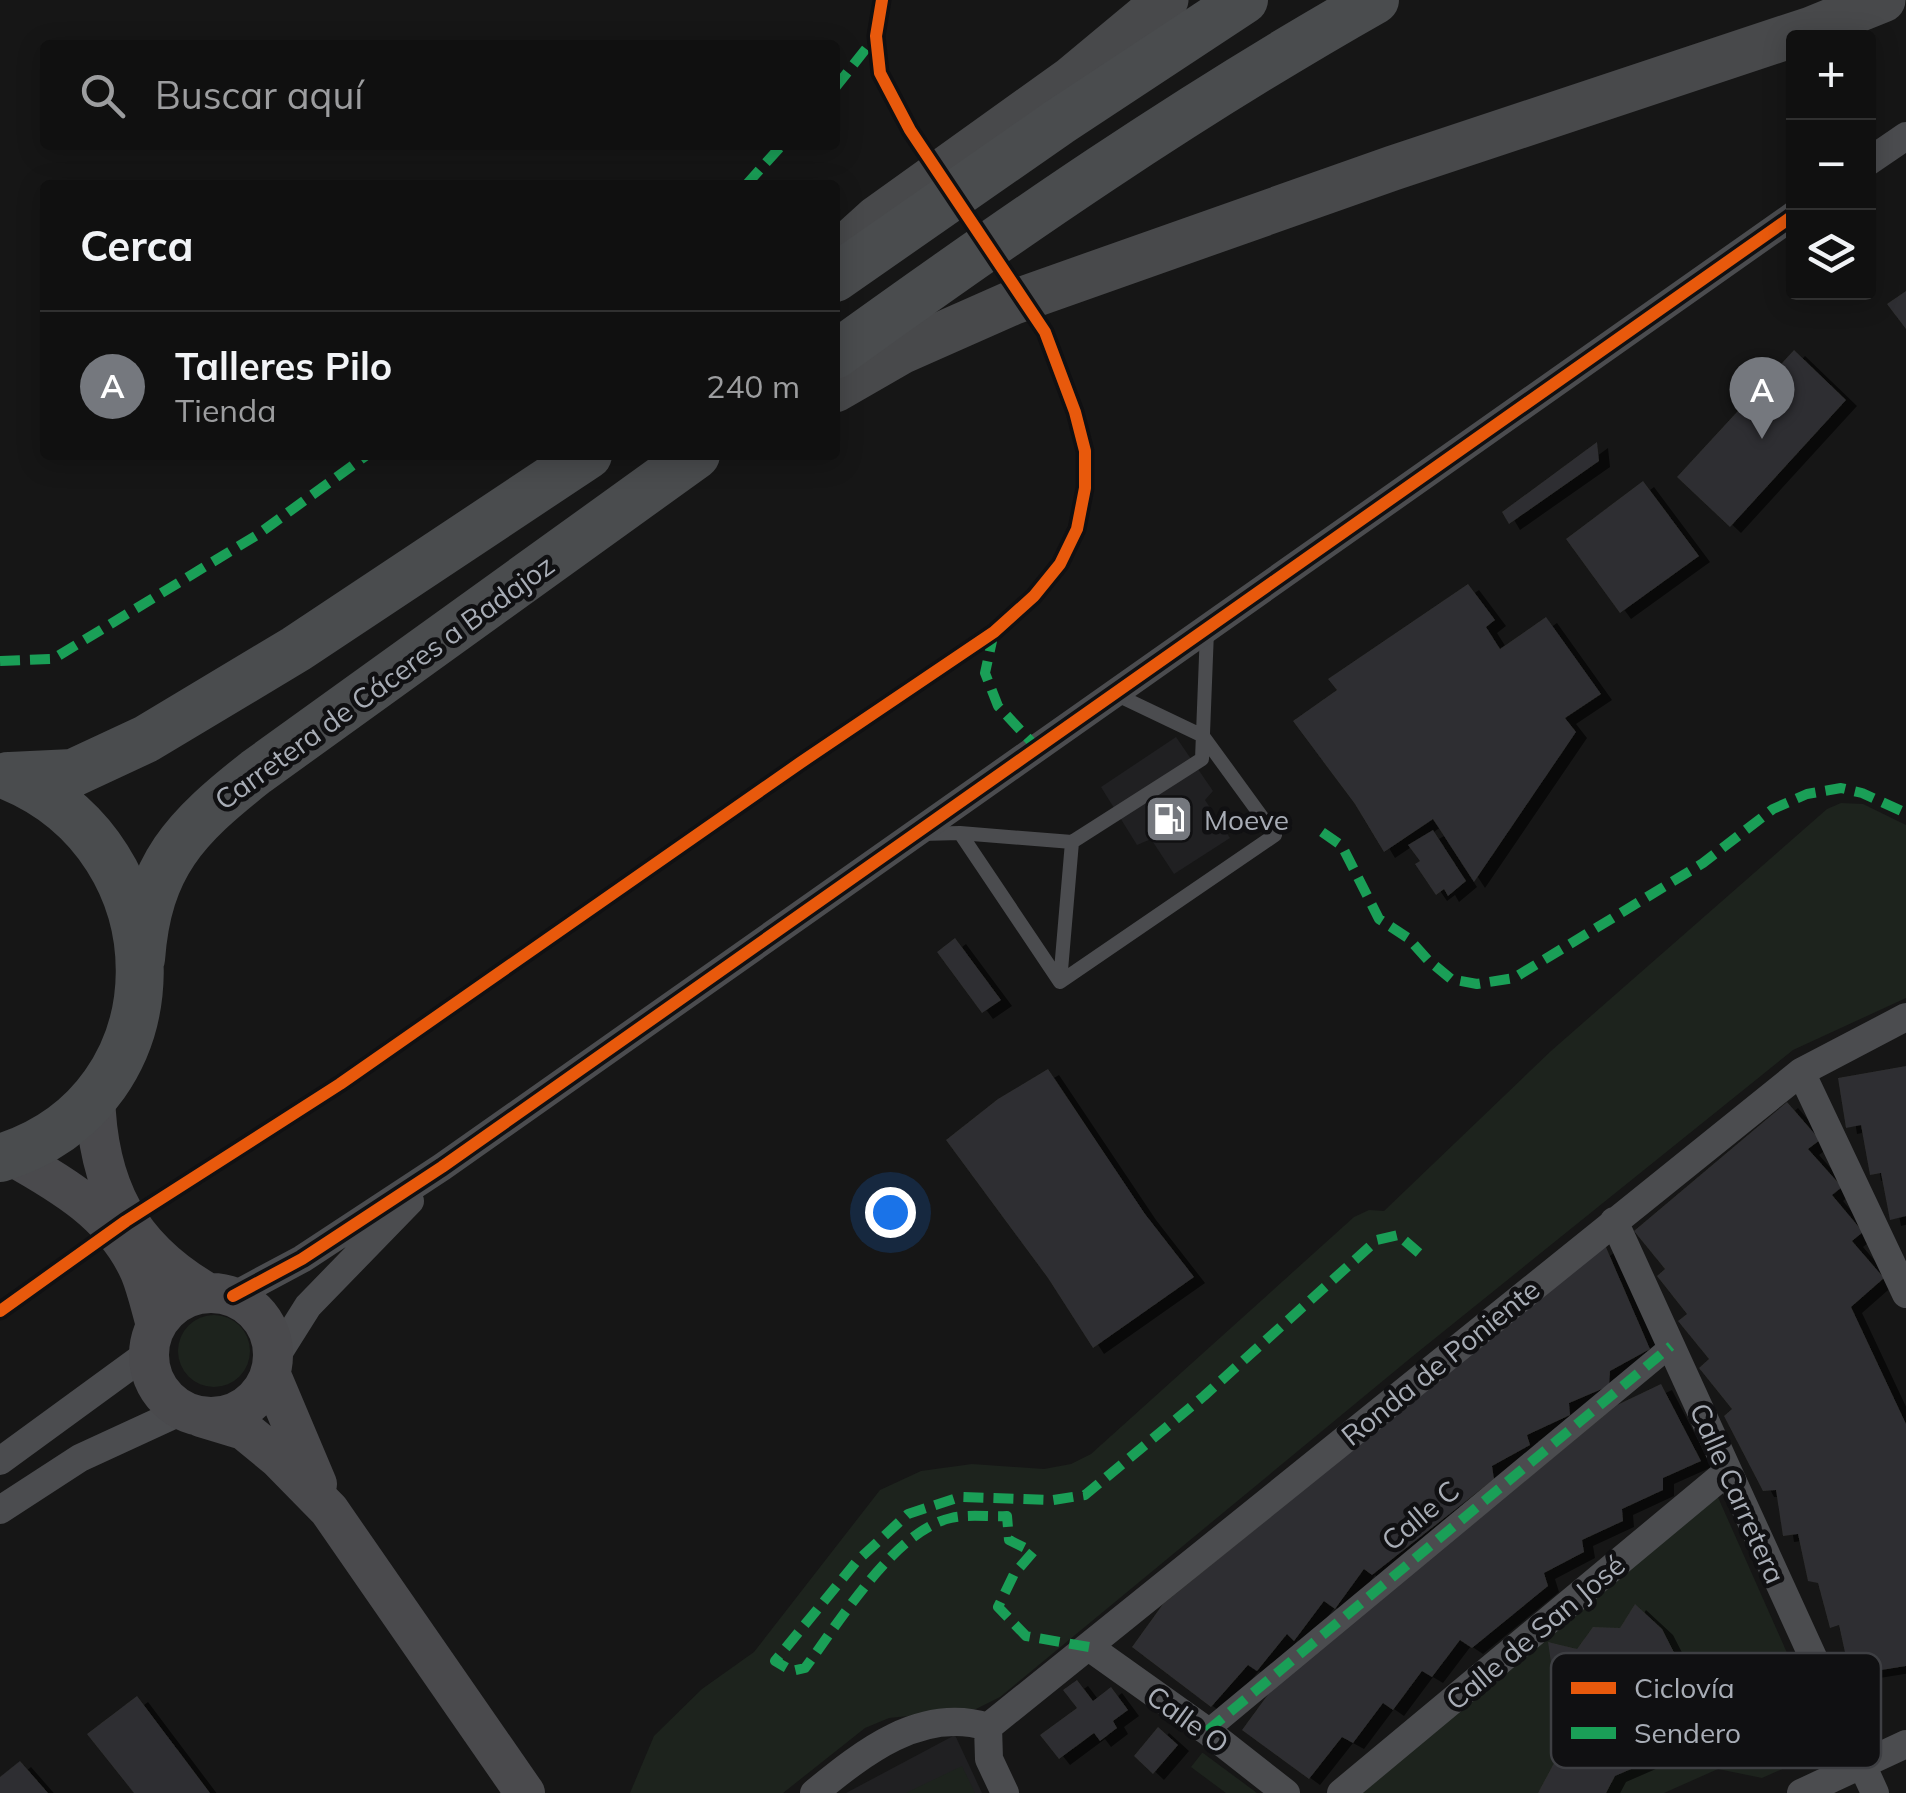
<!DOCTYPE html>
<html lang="es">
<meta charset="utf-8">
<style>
:root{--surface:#101010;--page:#191919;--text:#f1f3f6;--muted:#9c9d9f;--line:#303030;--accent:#75787e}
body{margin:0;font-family:Mulish,sans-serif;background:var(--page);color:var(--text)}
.controls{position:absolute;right:30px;top:30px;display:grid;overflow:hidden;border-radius:10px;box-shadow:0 5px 25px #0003}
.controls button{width:90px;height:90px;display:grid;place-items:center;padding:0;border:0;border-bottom:2px solid var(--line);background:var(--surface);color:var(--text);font:50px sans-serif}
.you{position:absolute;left:890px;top:1212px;width:35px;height:35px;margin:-25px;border:8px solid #fff;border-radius:50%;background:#1a73e8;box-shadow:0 0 0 15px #1a73e833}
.badge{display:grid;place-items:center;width:65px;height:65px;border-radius:50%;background:var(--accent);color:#fff;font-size:32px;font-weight:700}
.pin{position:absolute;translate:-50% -82px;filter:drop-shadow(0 2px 5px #0008)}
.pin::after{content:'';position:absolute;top:52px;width:35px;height:30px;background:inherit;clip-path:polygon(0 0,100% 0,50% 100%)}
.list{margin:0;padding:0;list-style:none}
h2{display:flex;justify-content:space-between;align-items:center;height:130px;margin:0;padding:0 40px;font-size:42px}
h2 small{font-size:32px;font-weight:400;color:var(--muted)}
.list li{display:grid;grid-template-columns:65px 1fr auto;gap:30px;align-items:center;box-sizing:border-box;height:150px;padding:0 40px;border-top:2px solid var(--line)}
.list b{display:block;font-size:38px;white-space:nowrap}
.list p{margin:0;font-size:32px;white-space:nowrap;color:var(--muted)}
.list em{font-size:32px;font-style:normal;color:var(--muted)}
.icon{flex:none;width:55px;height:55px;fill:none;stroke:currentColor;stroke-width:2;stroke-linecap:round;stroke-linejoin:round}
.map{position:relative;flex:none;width:1906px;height:1793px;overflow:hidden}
.search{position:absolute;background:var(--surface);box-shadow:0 5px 25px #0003;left:40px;top:40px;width:800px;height:110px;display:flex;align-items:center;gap:25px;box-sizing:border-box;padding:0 35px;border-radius:10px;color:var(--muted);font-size:38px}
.panel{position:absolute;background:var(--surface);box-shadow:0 5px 25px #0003;left:40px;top:180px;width:800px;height:280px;border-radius:10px}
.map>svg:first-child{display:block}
.built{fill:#202022}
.green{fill:#1d231d}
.building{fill:#2f2f30;filter:url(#shadow)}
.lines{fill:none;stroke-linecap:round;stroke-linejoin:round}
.service{stroke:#4b4c4f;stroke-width:14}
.pedestrian{stroke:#4b4c4f;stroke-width:22}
.minor{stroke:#4b4c4f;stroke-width:28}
.secondary{stroke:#4a4a4d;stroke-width:40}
.primary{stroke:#48494b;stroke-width:45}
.trunk{stroke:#4a4c4e;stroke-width:48}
.quiet{stroke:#1a9f57;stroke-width:10;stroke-dasharray:20 10;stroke-linecap:butt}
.cycleway-casing{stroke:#101012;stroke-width:19}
.cycleway{stroke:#e8590c;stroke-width:12}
.labels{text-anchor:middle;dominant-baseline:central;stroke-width:9;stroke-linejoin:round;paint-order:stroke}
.street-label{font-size:28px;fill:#a8adb6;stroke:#101012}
.poi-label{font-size:28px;fill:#a8adb6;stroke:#101012;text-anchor:start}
.key{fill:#101012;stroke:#3e3f43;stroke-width:2.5}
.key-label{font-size:28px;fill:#a8adb6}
</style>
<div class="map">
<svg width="1906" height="1793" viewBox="0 0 1906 1793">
<defs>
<filter id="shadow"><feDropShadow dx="11" dy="6" stdDeviation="0" flood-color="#0009"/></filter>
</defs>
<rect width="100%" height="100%" fill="#161616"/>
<!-- built -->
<path class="built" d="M 1176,737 L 1213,791 L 1205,800 L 1230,838 L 1174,874 L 1151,839 L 1137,845 L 1101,787 Z
M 955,1735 L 982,1793 L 846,1793 Z"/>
<!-- green -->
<path class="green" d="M 1841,803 L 1863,804 L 1906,825 L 1906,998 L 1793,1050 L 1413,1356 L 1000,1697 L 976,1709 L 889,1718 L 865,1728 L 783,1793 L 630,1793 L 654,1736 L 702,1689 L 754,1652 L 880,1490 L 921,1471 L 972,1464 L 1044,1469 L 1071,1464 L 1091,1454 L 1354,1217 L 1369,1210 L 1384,1211 L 1551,1051 L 1827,809 Z
M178 1351a36 36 0 1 1 72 0a36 36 0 1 1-72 0Z
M 1717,1495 L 1823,1734 L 1814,1755 L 1762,1778 L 1718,1769 L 1664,1793 L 1349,1793 Z
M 1202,1753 L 1203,1753 L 1257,1793 L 1226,1793 L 1191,1767 Z
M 962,1766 L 975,1793 L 906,1793 Z"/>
<!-- building -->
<path class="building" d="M 1906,291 L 1906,329 L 1887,304 Z
M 1794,350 L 1846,400 L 1730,527 L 1677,477 Z
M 1597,442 L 1599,461 L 1509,524 L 1502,512 Z
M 1643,481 L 1699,556 L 1620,613 L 1566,539 Z
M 1468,584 L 1495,620 L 1486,627 L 1500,649 L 1546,617 L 1601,694 L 1565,718 L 1576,732 L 1474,882 L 1433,819 L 1384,852 L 1355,804 L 1293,721 L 1337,690 L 1328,679 Z
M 1433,830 L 1466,881 L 1448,896 L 1444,889 L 1436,895 L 1415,864 L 1420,861 L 1408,845 Z
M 955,938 L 1001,1000 L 982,1013 L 937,952 Z
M 1906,1066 L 1906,1216 L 1890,1220 L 1881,1173 L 1870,1175 L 1861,1125 L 1846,1128 L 1838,1078 Z
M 1048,1069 L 1145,1214 L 1194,1277 L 1093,1348 L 1048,1278 L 946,1140 L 998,1099 Z
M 1787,1102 L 1820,1140 L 1808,1149 L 1842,1187 L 1832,1195 L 1863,1232 L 1852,1241 L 1884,1278 L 1851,1307 L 1906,1424 L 1906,1666 L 1850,1675 L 1839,1625 L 1830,1628 L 1818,1583 L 1808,1581 L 1798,1534 L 1783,1536 L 1776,1490 L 1763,1491 L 1724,1416 L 1732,1409 L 1699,1368 L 1709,1359 L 1678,1321 L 1687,1314 L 1657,1276 L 1665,1269 L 1634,1231 Z
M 1605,1245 L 1650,1349 L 1610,1371 L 1609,1386 L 1569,1403 L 1570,1415 L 1527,1435 L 1530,1445 L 1492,1466 L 1494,1479 L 1372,1575 L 1364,1569 L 1335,1609 L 1324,1601 L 1294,1641 L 1287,1634 L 1257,1671 L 1248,1665 L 1211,1707 L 1132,1647 L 1163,1604 Z
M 1661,1384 L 1701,1461 L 1663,1478 L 1663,1490 L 1622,1509 L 1623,1521 L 1582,1540 L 1584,1552 L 1544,1573 L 1548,1586 L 1472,1648 L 1460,1640 L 1432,1677 L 1422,1671 L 1393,1710 L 1383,1703 L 1353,1743 L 1342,1737 L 1309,1779 L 1242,1730 L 1272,1689 L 1617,1405 Z
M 1635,1604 L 1662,1629 L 1684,1672 L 1765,1689 L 1753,1750 L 1700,1739 L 1615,1776 L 1606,1793 L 1538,1793 L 1575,1724 L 1554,1683 L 1548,1642 L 1577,1649 L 1593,1627 L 1620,1628 Z
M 1077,1680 L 1093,1701 L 1111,1687 L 1128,1710 L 1113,1721 L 1117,1728 L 1100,1741 L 1094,1733 L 1059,1759 L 1040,1735 L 1077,1708 L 1063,1690 Z
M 137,1696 L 210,1793 L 134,1793 L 87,1734 Z
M 1158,1727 L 1178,1745 L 1153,1774 L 1134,1756 Z
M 20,1761 L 48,1793 L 0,1793 L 0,1777 Z"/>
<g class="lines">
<!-- service -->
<path class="service" d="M 960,833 L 1060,982 L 1275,835 L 1203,736 L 1115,694
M 921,834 L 960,833 L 1072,842 L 1202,759 L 1207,631
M 1060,982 L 1072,842"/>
<!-- pedestrian -->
<path class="pedestrian" d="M 1207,1731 L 1671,1346"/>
<!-- minor -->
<path class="minor" d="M 1868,162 L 1906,136
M 1801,1072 L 1906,1294
M 1614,1221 L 1875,1793
M 233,1296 L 302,1259 L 442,1167 L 1794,215
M 274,1360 L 308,1306 L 410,1201
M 0,1461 L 148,1353
M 0,1510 L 80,1458 L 182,1411
M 1089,1647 L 1207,1731 L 1286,1793
M 988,1727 L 1801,1072 L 1906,1017
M 988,1727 L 989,1759 L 1005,1793
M 814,1793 C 863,1753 921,1706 988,1727
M 1341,1793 L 1728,1471
M 1801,1793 L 1906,1744"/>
<!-- secondary -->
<path class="secondary" d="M 95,1094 C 97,1185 128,1247 208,1293
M 10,1155 C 62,1184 115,1215 140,1272 C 147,1289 151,1308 156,1325
M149 1355a62 62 0 1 1 124 0a62 62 0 1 1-124 0Z
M 271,1375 L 317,1484
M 201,1417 L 244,1430 L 278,1458 L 329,1510 L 525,1793"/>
<!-- primary -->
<path class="primary" d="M 835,256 L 877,218 L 1071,79 L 1166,0
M 835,390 L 901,352 L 1014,302 L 1393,168 L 1811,29 L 1883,0"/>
<!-- trunk -->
<path class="trunk" d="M 835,278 L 1059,122 L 1244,0
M 835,355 C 1011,228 1186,107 1375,0
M 10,776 L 73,773 L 146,739 L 296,649 L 588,455
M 141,959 C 148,865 185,828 256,772 L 696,455
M 0,1158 C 186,1101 184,848 8,776"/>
<!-- quiet -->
<path class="quiet" d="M 835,88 L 876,36
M 746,185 L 782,145
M 994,632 L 985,673 L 998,706 L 1037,748
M 0,661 L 53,659 L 257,535 L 367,455
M 1322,832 L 1342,846 L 1379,919 L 1408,938 L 1428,960 L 1451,979 L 1477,984 L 1514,978 L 1703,863 L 1773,809 L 1807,794 L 1841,788 L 1862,793 L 1906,813
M 1089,1647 L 1026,1636 L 998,1607 L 1014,1574 L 1033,1552 L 1009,1540 L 1007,1516 C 990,1517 968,1514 951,1518 C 895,1530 838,1624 805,1668 L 792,1671 L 775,1661 L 857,1561 L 908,1514 L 960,1497 L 1053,1500 L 1085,1495 L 1204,1396 L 1377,1240 L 1398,1235 L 1419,1253
M 1207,1731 L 1671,1346"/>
<!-- cycleway casing -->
<g class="cycleway-casing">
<path id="cycleway" d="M 233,1296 L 302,1259 L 442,1167 L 1794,215
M 0,1311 L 126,1221 L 340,1084 L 800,763 L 994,632 L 1034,596 L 1060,564 L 1077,529 L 1085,488 L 1085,451 L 1075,412 L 1045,332 L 910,130 L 880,73 L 876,36 L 882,0"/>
</g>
<!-- cycleway -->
<use href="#cycleway" class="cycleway"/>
</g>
<!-- icons -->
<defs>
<g id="fuel-square" transform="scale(2.5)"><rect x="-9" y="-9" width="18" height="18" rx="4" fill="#75787e" stroke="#101012"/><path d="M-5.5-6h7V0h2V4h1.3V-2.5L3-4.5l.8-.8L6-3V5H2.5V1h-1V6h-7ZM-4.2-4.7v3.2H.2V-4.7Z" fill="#fff"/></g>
</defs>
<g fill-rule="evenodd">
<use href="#fuel-square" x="1169" y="819"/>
</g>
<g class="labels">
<!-- street labels -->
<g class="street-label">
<text transform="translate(384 682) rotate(-36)">Carretera de Cáceres a Badajoz</text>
<text transform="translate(1440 1362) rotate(-39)">Ronda de Poniente</text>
<text transform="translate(1738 1493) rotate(66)">Calle Carretera</text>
<text transform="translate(1420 1515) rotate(-40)">Calle C</text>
<text transform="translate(1535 1632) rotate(-40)">Calle de San José</text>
<text transform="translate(1188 1719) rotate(36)">Calle O</text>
</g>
<!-- poi labels -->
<g class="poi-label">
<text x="1204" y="819">Moeve</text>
</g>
</g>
<!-- legend -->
<rect x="1551" y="1653" width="330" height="115" rx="15" class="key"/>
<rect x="1571" y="1682" width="45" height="12" fill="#e8590c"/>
<rect x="1571" y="1727" width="45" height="12" fill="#1a9f57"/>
<g class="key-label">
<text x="1634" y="1698">Ciclovía</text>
<text x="1634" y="1743">Sendero</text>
</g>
</svg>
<div class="controls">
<button>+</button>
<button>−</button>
<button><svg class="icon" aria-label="layers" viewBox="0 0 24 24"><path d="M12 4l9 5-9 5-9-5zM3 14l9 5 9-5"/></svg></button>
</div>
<div class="you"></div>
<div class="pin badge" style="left:1762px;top:439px">A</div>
<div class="search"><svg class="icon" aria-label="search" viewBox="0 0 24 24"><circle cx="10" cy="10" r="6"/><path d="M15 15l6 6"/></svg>Buscar aquí</div>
<section class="panel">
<h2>Cerca<small></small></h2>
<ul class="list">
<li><span class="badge">A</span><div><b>Talleres Pilo</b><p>Tienda</p></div><em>240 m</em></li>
</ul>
</section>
</div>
